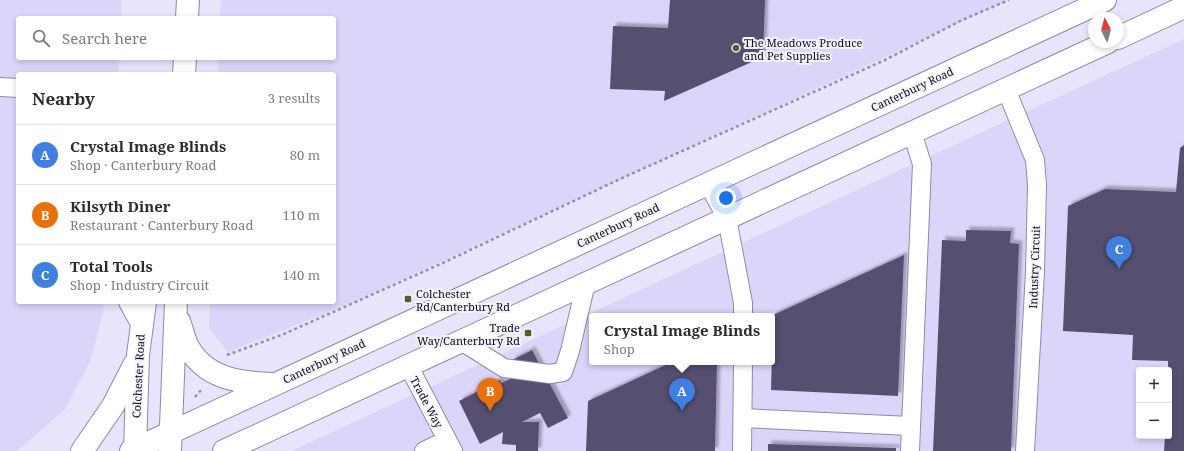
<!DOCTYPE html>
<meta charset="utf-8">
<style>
:root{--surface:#fff;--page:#f7f7f7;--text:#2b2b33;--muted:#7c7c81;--line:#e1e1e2;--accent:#565c2a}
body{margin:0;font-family:"Noto Serif",serif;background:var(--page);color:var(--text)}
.controls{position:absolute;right:12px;bottom:12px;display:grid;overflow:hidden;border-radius:4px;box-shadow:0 2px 6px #0003}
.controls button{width:36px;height:36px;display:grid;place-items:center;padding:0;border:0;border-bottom:1px solid var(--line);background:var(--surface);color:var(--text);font:20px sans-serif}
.compass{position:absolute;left:1088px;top:12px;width:36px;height:36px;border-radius:50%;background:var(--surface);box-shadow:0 2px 6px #0003;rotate:354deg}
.you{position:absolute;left:726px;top:198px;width:14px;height:14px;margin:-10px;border:3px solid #fff;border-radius:50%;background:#1a73e8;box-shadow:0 0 0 6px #1a73e833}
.badge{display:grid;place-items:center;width:26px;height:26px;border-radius:50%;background:var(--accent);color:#fff;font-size:13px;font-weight:700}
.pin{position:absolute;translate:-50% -33px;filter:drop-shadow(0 1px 2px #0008)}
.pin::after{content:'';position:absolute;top:21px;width:14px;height:12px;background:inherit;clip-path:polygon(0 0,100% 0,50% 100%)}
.popup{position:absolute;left:589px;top:313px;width:186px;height:52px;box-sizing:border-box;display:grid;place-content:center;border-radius:4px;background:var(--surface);filter:drop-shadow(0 1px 3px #0005);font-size:13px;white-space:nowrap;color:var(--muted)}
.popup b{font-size:15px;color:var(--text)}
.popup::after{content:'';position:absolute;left:50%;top:100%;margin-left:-8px;border:8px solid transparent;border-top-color:var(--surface)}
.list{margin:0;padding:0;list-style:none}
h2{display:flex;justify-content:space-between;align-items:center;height:52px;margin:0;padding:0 16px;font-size:17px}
h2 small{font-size:13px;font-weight:400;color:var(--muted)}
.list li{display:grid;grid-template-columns:26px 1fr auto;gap:12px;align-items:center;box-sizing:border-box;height:60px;padding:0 16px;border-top:1px solid var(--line)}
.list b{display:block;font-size:15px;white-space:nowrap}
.list p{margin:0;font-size:13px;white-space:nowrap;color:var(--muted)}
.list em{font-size:13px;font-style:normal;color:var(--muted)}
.icon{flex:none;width:22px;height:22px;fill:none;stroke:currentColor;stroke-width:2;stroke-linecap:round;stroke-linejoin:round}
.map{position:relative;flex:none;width:1184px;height:451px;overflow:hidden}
.search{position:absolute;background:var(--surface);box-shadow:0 2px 6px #0003;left:16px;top:16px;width:320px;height:44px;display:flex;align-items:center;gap:10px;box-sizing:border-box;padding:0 14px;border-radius:4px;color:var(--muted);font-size:15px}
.panel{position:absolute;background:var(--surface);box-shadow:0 2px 6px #0003;left:16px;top:72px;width:320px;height:232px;border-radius:4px}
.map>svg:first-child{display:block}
.built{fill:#dcd5fa;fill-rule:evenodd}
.building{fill:#575070;filter:url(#shadow)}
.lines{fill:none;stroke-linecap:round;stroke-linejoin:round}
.minor-casing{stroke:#9088ac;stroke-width:20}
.major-casing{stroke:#9088ac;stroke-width:24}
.path{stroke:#9490a3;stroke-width:2.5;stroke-dasharray:3 3;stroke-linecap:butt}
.minor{stroke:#fff;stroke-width:18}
.major{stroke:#fff;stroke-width:22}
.poi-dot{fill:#565c2a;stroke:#f5f3fb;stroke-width:1.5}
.labels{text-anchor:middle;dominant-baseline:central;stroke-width:4;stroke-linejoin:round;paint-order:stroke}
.poi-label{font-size:11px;fill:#0e0a17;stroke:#f5f3fb;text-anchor:start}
.street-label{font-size:11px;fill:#0e0a17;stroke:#f5f3fb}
</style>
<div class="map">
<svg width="1184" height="451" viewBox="0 0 1184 451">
<defs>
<filter id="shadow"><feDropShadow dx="3.5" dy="-3.5" stdDeviation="1" flood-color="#0004"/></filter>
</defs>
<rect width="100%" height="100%" fill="#e8e4fb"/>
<!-- built -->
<path class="built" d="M 0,0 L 121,0 L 121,18 L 18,18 L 18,58 L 119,58 L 118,74 L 18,74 L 18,302 L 104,302 L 103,313 L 90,362 L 79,382 L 66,408 L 28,442 L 16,451 L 0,451 Z
M 221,0 L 1009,0 L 356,301 L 228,352 L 209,328 L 210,302 L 334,302 L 334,74 L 218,74 L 219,58 L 334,58 L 334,18 L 220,18 Z
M 1184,39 L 1184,451 L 291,451 ZM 592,316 L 772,316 L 772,362 L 592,362 ZM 1139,370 L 1169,370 L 1169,436 L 1139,436 Z"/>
<!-- building -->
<path class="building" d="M 670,0 L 765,0 L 763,57 L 664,101 L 665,91 L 610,89 L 613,26 L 668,28 Z
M 1184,145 L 1184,451 L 1164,451 L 1165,436 L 1169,436 L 1168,361 L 1132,360 L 1133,335 L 1063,331 L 1068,206 L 1105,189 L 1176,192 L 1180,148 Z
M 966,230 L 1011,231 L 1010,243 L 1019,244 L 1011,451 L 933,451 L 942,240 L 966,241 Z
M 904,255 L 898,396 L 771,390 L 773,315 Z
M 532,350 L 568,418 L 548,428 L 540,413 L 522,422 L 539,422 L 538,451 L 516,451 L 516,445 L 502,444 L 503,432 L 480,444 L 459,401 L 500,380 L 501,383 L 520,375 L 512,360 Z
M 672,362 L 717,362 L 715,451 L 586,451 L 588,401 Z
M 768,444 L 896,448 L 896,451 L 768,451 Z"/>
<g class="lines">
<!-- minor casing -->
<g class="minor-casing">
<path id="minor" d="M 0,87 L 18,88
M 1006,89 L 1035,160 L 1037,185 L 1035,272 L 1025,451
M 708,184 L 727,218 L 743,303 L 743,316
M 128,302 L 141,326
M 461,341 L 504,368 L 550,374 L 563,372 L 570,351 L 586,283
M 408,365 L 453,451
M 743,418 L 910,426
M 424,451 L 447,440
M 742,451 L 743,362
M 910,451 L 922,164 L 912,132"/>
</g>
<!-- major casing -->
<g class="major-casing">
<path id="major" d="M 187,18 L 188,0
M 1118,38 L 1184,7
M 184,74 L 185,58
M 179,321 C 182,329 184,338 187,345 C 204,378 238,383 272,384
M 82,451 L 113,406 L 134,365
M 131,451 L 1105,0
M 135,451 L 138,355 L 145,302
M 170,451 L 176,302
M 224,451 L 1108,42"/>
</g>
<!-- path -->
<path class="path" d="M 227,355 L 284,334 L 445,262 L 620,179 L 885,60 L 962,20 L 1009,0
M 195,397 L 202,389"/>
<!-- minor -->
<use href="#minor" class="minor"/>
<!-- major -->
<use href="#major" class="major"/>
</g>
<!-- markers -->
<g class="poi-dot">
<circle cx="736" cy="48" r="4"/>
<rect x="404" y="295" width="8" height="8" rx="2"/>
<rect x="524" y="329" width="8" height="8" rx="2"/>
</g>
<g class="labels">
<!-- poi labels -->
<g class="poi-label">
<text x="744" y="42">The Meadows Produce<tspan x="744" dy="13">and Pet Supplies</tspan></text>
<text x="416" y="293">Colchester<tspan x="416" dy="13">Rd/Canterbury Rd</tspan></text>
<text x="520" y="327" text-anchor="end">Trade<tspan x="520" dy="13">Way/Canterbury Rd</tspan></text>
</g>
<!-- street labels -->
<g class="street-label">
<text transform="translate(912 89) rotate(-25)">Canterbury Road</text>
<text transform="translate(618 225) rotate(-25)">Canterbury Road</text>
<text transform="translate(1034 267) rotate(-88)">Industry Circuit</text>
<text transform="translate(324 361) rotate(-25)">Canterbury Road</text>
<text transform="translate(138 376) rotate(-87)">Colchester Road</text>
<text transform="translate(427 402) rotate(62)">Trade Way</text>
</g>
</g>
</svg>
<div class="controls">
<button>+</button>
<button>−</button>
</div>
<svg class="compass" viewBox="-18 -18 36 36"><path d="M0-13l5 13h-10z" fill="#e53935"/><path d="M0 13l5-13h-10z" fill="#7c7c81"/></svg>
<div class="you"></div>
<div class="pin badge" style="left:682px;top:411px;background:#3f7fe0">A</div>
<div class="popup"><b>Crystal Image Blinds</b>Shop</div>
<div class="pin badge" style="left:490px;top:411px;background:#e8710a">B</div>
<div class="pin badge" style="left:1119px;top:269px;background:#3f7fe0">C</div>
<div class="search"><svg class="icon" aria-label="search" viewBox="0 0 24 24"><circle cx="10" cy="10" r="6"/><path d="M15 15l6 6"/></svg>Search here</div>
<section class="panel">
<h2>Nearby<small>3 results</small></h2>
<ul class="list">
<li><span class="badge" style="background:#3f7fe0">A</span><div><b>Crystal Image Blinds</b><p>Shop · Canterbury Road</p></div><em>80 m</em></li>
<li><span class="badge" style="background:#e8710a">B</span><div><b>Kilsyth Diner</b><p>Restaurant · Canterbury Road</p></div><em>110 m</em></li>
<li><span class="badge" style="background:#3f7fe0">C</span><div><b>Total Tools</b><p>Shop · Industry Circuit</p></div><em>140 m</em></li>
</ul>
</section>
</div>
